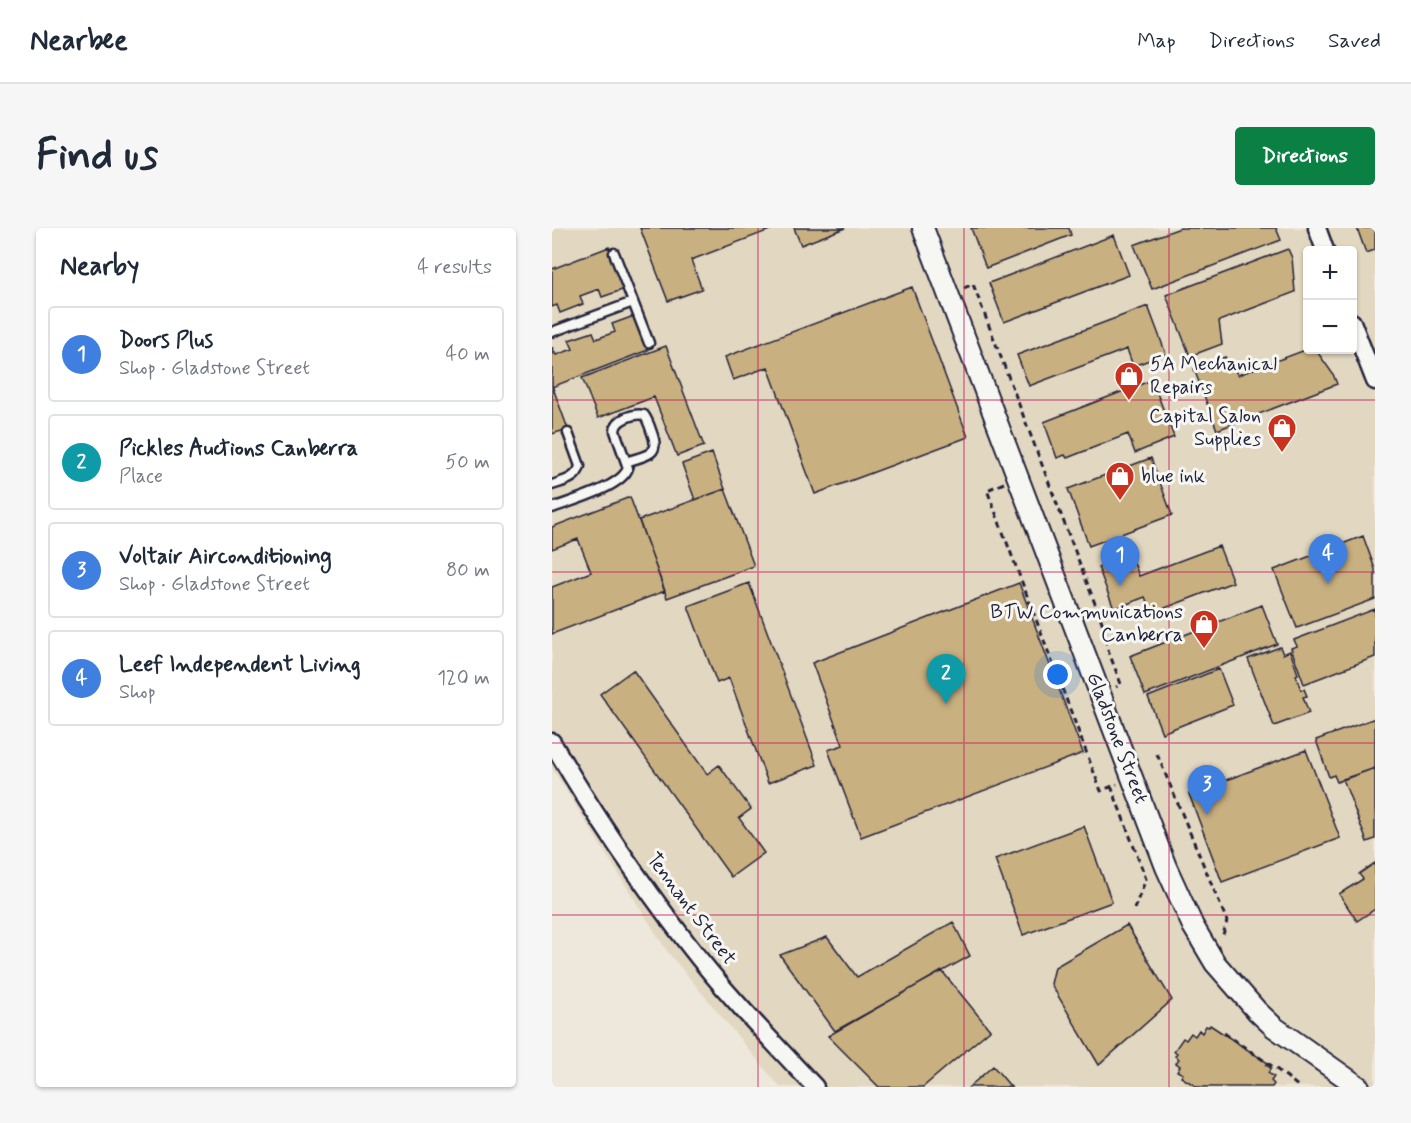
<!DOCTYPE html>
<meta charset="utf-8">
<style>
:root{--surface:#fff;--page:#f6f6f7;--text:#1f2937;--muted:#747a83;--line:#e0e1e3;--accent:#0b8043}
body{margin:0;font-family:Mynerve,sans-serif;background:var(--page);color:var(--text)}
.controls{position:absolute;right:18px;top:18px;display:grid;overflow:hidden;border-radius:6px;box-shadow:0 2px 4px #0004}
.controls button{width:54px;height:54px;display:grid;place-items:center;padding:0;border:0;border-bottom:2px solid var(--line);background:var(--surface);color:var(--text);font:30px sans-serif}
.you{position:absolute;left:506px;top:447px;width:21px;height:21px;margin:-15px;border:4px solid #fff;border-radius:50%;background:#1a73e8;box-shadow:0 0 0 9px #1a73e833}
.badge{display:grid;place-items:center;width:39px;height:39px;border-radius:50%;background:var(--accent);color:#fff;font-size:20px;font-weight:700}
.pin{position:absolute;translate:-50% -50px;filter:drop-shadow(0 2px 3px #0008)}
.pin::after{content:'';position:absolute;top:32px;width:21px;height:18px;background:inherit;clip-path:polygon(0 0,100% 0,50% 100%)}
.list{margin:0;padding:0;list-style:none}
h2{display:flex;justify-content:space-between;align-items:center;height:78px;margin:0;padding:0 24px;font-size:26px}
h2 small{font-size:20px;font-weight:400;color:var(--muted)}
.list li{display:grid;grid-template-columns:39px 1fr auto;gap:18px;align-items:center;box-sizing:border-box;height:96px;margin:0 12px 12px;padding:0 12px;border:2px solid var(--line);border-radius:6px}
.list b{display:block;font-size:22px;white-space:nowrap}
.list p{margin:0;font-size:20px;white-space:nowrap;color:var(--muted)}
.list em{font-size:20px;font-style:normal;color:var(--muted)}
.map{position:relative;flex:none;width:823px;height:859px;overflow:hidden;border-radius:6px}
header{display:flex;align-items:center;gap:36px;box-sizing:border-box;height:84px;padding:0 30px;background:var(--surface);border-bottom:2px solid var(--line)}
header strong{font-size:28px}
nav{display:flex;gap:33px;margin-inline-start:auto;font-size:21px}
.intro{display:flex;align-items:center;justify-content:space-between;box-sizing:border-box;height:144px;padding:0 36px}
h1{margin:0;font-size:42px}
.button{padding:15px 27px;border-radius:6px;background:var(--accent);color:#fff;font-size:21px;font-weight:700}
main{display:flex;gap:36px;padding:0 36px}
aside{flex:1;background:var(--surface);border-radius:6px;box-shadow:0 2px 4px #0004}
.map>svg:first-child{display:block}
.built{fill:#e2d7c0;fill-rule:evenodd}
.building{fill:#c9b080;stroke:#22223b;stroke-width:1.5}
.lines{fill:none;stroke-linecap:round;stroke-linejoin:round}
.service-casing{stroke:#22223b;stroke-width:13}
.minor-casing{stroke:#22223b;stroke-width:21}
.tertiary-casing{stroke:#22223b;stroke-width:24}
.path{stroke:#22223b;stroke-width:3;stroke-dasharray:6 4.5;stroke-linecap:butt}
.service{stroke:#f6f6f2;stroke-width:8}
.minor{stroke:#f6f6f2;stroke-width:16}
.tertiary{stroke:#f6f6f2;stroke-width:20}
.grid{fill:none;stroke:#c2185b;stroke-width:1.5;stroke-opacity:0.55}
.labels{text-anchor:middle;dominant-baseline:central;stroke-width:6;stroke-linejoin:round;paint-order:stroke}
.poi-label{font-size:20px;fill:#22223b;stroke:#f6f6f2;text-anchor:start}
.street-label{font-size:20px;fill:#22223b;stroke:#f6f6f2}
</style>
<header>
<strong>Nearbee</strong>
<nav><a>Map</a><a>Directions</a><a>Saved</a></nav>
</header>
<div class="intro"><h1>Find us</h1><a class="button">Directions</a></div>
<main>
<aside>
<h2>Nearby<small>4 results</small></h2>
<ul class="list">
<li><span class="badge" style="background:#3f7fe0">1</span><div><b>Doors Plus</b><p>Shop · Gladstone Street</p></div><em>40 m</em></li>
<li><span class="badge" style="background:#0f9aa8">2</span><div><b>Pickles Auctions Canberra</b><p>Place</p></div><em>50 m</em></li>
<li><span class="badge" style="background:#3f7fe0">3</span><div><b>Voltair Airconditioning</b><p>Shop · Gladstone Street</p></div><em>80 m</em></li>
<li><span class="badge" style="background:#3f7fe0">4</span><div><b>Leef Independent Living</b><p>Shop</p></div><em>120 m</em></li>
</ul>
</aside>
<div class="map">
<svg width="823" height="859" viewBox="0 0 823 859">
<rect width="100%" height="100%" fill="#ede8db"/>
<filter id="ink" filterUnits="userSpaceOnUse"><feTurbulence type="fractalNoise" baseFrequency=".0167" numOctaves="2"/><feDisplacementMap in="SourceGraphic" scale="12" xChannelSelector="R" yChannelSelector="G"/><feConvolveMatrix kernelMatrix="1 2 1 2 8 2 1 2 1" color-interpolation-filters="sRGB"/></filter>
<g filter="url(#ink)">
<!-- built -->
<path class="built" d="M 0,0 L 823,0 L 823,859 L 228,859 L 115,723 L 0,540 ZM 756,22 L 800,22 L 800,122 L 756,122 Z"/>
<!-- building -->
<path class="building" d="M 88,0 L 223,0 L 139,32 L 150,61 L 116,73 Z
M 242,0 L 293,0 L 249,17 Z
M 419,0 L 517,0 L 519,7 L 434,40 Z
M 628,0 L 724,0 L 729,12 L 600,61 L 582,17 Z
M 805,0 L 823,0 L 823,22 L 814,25 Z
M 562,7 L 577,47 L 452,94 L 437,55 Z
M 57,19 L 73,61 L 50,69 L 47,61 L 28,68 L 31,76 L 8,85 L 5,77 L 0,79 L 0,41 Z
M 736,21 L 740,30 L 743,64 L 667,93 L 670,116 L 638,128 L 614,67 Z
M 360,59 L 416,209 L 263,266 L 216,139 L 181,152 L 173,129 Z
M 596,78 L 614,126 L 581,138 L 575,121 L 477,158 L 465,127 Z
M 82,88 L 96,122 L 0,159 L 0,119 L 4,127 L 21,121 L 17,112 L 41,104 L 44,111 L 63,104 L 60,96 Z
M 114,118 L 152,218 L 125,228 L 102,169 L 46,190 L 30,150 Z
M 756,121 L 764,122 L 781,146 L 785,156 L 665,202 L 642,141 L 673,129 L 686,147 Z
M 600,152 L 622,209 L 583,225 L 576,206 L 515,230 L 513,227 L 505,230 L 492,194 Z
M 1,160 L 16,201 L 0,206 L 0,161 Z
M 160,225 L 173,261 L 143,272 L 130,236 Z
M 599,230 L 620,287 L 537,318 L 516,261 Z
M 173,261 L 202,338 L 115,370 L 87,292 Z
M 78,269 L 113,363 L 0,406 L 0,359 L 39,344 L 26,311 L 0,321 L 0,299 Z
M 811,308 L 823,341 L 823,371 L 745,400 L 722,342 Z
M 667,318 L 681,354 L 600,385 L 593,369 L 562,381 L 546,339 L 579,327 L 587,348 Z
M 197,355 L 265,537 L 216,555 L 177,450 L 165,455 L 136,378 Z
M 467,355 L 531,525 L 309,609 L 276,522 L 291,517 L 260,435 Z
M 710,377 L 725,416 L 593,467 L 578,428 Z
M 823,381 L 823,429 L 752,456 L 739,420 L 745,418 L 742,412 Z
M 728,419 L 731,426 L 738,423 L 746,446 L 744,447 L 749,462 L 752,461 L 755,468 L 751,469 L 757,485 L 722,498 L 696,431 Z
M 667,441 L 681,477 L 610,505 L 596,469 Z
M 81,442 L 155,546 L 167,537 L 199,581 L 187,590 L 212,625 L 179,649 L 48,466 Z
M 823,490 L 823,540 L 785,554 L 782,547 L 777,549 L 764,512 Z
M 754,522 L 788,610 L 670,654 L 637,566 Z
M 823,540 L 823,611 L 815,614 L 791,551 Z
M 823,540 L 823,611 L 815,614 L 791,551 Z
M 532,598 L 560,674 L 471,707 L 443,631 Z
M 823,635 L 823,681 L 805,693 L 787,666 L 811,651 L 807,646 Z
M 401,694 L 418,728 L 283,803 L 228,727 L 275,709 L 305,749 Z
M 575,697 L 620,772 L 547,837 L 499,756 L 503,739 Z
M 390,743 L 438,802 L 371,859 L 327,859 L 276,808 Z
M 658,797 L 716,835 L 714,837 L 719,840 L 716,845 L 722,849 L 719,853 L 722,856 L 720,859 L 645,859 L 629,849 L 631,846 L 625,843 L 628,838 L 624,835 L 627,831 L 623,828 L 625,825 L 622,823 L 631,810 L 634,812 L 639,805 L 643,808 L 647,802 L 650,805 L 654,798 L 657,799 Z
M 441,838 L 459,859 L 417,859 Z"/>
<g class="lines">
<!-- service casing -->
<g class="service-casing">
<path id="service" d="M 62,25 L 97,115
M 0,104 L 81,74
M 0,257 C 11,253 25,251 28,238 L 16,205
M 0,280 C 19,273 70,259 76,240 L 63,203 C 63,191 82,185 92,187 C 96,192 98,199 100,205 C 109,228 93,227 74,234"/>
</g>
<!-- minor casing -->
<g class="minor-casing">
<path id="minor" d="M 765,0 L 773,22
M 800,94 L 823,153
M 0,514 C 40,584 87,652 135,715 C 174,766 219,812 263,859"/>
</g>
<!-- tertiary casing -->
<g class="tertiary-casing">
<path id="tertiary" d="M 371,0 L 614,639 L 641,698 L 663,735 L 705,783 L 722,799 L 807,859"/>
</g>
<!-- path -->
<path class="path" d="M 412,60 L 421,56 L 550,394 L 556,422 L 569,456 L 564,459
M 452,255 L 435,262 L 549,563 L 565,556
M 605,526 L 675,693 L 670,710
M 559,558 L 594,651 L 582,681
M 672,805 C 697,823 724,839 747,859"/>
<!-- service -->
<use href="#service" class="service"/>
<!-- minor -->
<use href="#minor" class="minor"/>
<!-- tertiary -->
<use href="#tertiary" class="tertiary"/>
</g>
</g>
<!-- grid -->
<path class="grid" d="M 206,0 L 206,859M 412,0 L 412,859M 617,0 L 617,859M 0,172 L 823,172M 0,344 L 823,344M 0,515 L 823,515M 0,687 L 823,687"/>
<!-- icons -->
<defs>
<g id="shop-pin" transform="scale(1.5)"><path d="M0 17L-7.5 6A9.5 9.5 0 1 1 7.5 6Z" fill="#c8321e" stroke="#f6f6f2"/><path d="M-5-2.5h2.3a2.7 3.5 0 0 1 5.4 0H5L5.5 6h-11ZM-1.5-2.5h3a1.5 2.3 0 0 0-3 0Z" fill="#fff"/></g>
</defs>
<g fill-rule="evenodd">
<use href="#shop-pin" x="577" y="148"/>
<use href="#shop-pin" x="730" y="200"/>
<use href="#shop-pin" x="568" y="248"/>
<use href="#shop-pin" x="652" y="396"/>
</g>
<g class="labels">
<!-- poi labels -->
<g class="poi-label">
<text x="598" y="136">5A Mechanical<tspan x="598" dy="23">Repairs</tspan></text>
<text x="709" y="188" text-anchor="end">Capital Salon<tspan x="709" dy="23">Supplies</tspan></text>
<text x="589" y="248">blue ink</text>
<text x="631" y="384" text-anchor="end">BTW Communications<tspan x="631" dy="23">Canberra</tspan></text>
</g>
<!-- street labels -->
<g class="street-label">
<text transform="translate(565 510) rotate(69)">Gladstone Street</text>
<text transform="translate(139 681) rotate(53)">Tennant Street</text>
</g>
</g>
</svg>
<div class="controls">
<button>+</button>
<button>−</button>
</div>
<div class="you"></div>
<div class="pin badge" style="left:568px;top:358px;background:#3f7fe0">1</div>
<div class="pin badge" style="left:394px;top:476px;background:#0f9aa8">2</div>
<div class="pin badge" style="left:655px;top:587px;background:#3f7fe0">3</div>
<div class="pin badge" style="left:776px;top:356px;background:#3f7fe0">4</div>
</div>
</main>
